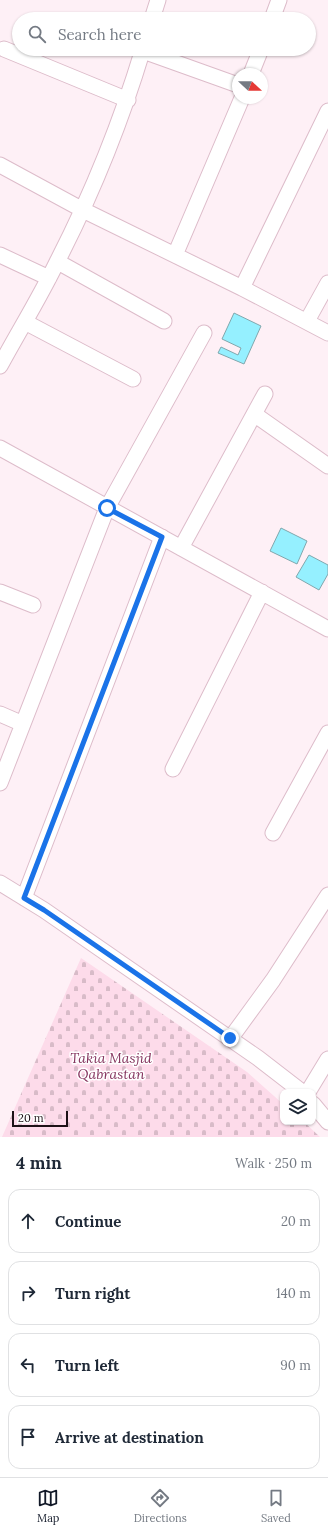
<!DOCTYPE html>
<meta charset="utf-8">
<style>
:root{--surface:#fff;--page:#f2f2f3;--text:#1f2937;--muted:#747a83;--line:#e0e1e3;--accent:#111827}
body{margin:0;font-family:Lora,serif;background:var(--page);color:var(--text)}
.controls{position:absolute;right:12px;bottom:12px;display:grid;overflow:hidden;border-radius:8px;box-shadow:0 1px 3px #0004}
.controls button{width:36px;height:36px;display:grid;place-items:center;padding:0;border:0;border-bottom:1px solid var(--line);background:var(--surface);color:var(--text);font:20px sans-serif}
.compass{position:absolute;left:232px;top:68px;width:36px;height:36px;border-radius:50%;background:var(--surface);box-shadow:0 1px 3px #0004;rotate:112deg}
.scale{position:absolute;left:12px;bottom:10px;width:56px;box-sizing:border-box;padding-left:4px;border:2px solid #1d1217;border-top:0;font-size:11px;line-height:14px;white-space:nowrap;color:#1d1217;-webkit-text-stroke:3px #fff;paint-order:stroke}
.stop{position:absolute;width:12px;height:12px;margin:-9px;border:3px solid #1a73e8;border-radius:50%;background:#fff}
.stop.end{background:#1a73e8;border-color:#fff;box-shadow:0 1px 4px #0008}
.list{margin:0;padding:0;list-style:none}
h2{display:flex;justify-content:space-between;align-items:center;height:52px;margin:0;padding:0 16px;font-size:17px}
h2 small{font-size:13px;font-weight:400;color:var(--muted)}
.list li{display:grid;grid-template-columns:26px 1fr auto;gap:12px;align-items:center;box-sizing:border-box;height:64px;margin:0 8px 8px;padding:0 8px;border:1px solid var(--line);border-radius:12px}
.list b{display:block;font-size:15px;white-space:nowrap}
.list em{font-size:13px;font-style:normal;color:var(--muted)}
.icon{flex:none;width:22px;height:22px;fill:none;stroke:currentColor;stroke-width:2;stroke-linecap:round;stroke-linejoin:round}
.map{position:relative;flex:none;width:328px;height:1137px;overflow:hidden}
.search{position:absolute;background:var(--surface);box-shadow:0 1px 3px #0004;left:12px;right:12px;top:12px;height:44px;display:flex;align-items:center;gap:10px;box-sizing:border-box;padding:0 14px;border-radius:22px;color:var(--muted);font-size:15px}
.sheet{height:340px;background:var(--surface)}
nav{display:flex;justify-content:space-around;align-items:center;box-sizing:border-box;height:56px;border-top:1px solid var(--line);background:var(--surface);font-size:11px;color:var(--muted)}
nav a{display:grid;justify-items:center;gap:2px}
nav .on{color:var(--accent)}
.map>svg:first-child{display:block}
.cemetery{fill:url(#cemetery-stones)}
.building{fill:#95f0ff;stroke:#81a7ad}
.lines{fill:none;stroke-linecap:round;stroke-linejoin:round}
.minor-casing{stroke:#ddbcca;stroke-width:17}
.minor{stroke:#fff;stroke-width:15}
.route{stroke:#1a73e8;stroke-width:5}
.labels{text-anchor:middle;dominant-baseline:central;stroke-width:3;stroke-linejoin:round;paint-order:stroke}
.park-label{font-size:14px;font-style:italic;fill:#863660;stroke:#fff}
</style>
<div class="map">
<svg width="328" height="1137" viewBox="0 0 328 1137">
<defs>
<pattern id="cemetery-stones" width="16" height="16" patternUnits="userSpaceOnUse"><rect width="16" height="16" fill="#fddbea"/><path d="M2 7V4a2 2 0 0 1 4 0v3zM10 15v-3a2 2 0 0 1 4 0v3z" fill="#d8bbc8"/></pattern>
</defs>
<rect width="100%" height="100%" fill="#fef0f6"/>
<!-- cemetery -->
<path class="cemetery" d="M 81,958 L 247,1072 L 283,1104 L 283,1122 L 304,1122 L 320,1137 L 2,1137 Z"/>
<!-- building -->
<path class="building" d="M 234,313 L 261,326 L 244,364 L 218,353 L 221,347 L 238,355 L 241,348 L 222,339 Z
M 281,528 L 307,541 L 297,564 L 270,551 Z
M 309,555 L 328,565 L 328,574 L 319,590 L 296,577 Z"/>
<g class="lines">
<!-- minor casing -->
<g class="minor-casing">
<path id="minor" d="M 152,19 L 158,0
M 272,19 L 279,0
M 4,49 L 128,100
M 143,51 L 238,85
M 251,74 L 261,49
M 0,165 L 83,210 L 242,288 L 328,333
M 0,255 L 49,278
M 175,255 L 242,98
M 58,262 L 164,321
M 242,288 L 328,111
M 307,321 L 328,283
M 25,322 L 133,379
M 0,366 C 19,331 40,297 57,262 C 92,194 121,122 143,49
M 254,414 L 328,466
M 0,448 L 328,629
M 181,548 L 265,394
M 0,592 L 33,605
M 0,714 L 23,724
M 173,769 L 262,592
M 0,783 L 107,508 L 204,333
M 273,833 L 328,733
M 0,883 L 44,910 L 258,1058 L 302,1092
M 24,898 L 162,537
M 230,1039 L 273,980 L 328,895
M 308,1092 L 328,1059
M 313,1104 L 328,1122"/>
</g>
<!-- minor -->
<use href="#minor" class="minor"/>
</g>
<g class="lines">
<!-- route -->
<path class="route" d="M 107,508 L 162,537 L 24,898 L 44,910 L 230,1038"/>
</g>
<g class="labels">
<!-- park labels -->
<g class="park-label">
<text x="111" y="1058">Takia Masjid<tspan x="111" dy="16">Qabrastan</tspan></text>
</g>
</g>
</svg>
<div class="controls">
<button><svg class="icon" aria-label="layers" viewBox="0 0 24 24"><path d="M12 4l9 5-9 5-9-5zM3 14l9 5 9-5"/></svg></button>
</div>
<svg class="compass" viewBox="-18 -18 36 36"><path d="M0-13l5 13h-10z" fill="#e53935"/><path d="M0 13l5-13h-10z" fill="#747a83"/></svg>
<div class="scale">20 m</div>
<div class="stop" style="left:107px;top:508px"></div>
<div class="stop end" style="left:230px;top:1038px"></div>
<div class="search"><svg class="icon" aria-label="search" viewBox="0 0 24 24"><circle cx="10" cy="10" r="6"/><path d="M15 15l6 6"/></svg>Search here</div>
</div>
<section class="sheet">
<h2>4 min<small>Walk · 250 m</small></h2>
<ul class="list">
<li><svg class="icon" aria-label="ahead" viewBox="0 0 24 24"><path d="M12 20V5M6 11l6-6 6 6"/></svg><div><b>Continue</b></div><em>20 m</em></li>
<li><svg class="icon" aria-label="right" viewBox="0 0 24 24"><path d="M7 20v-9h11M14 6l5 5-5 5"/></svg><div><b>Turn right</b></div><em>140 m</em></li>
<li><svg class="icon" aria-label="left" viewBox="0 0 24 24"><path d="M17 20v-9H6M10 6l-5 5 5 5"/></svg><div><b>Turn left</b></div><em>90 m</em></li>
<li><svg class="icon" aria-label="arrive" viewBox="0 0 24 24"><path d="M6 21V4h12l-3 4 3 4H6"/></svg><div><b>Arrive at destination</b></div></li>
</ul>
</section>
<nav>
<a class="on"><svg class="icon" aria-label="map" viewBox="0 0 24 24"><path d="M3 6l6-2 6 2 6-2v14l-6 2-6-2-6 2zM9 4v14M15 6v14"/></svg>Map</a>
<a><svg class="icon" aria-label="directions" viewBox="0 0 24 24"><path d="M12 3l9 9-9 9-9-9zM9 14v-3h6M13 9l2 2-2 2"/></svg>Directions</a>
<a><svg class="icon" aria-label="saved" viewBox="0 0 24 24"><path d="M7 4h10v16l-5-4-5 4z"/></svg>Saved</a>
</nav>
